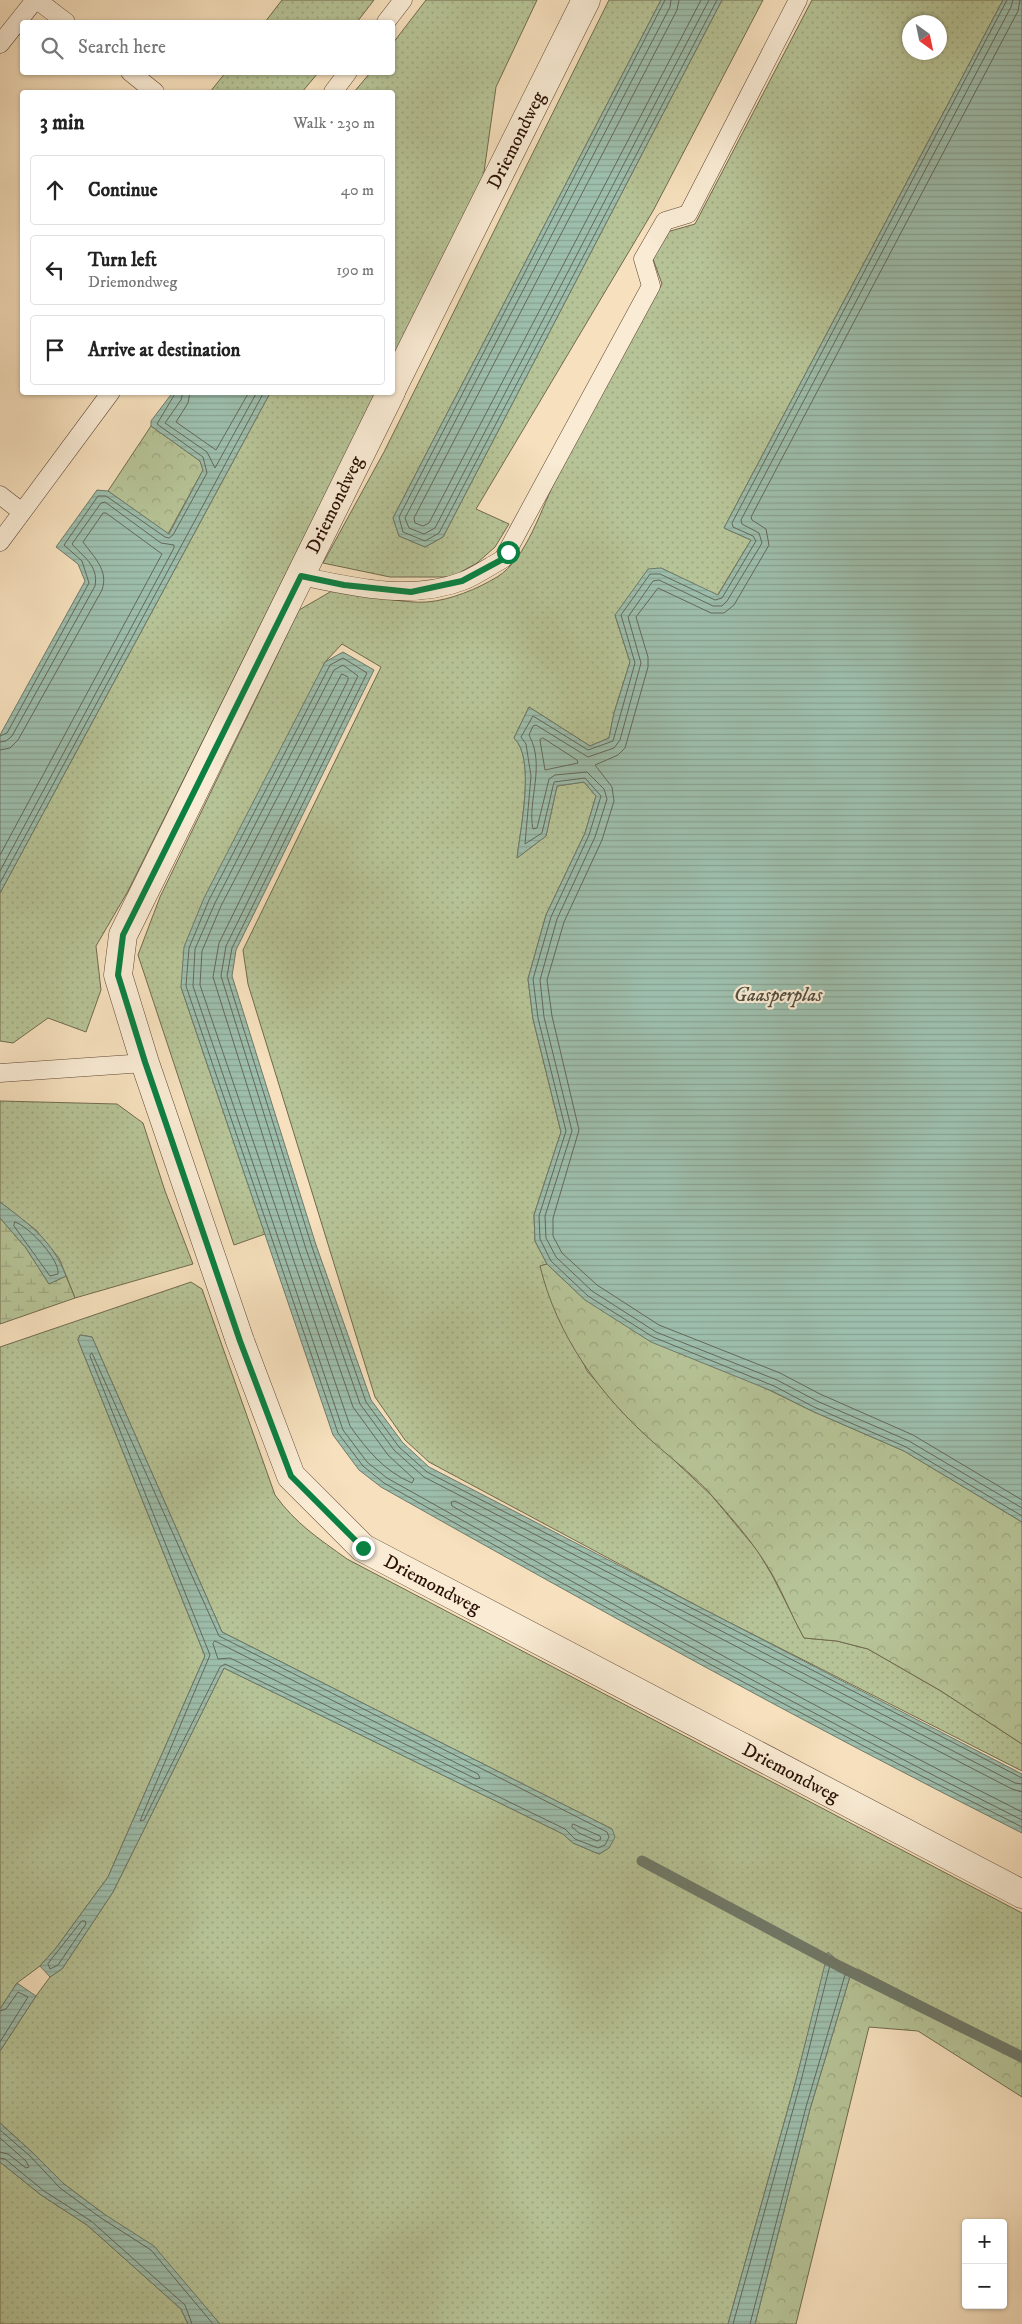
<!DOCTYPE html>
<meta charset="utf-8">
<style>
:root{--surface:#fff;--page:#f6f6f6;--text:#222;--muted:#767676;--line:#e0e0e0}
body{margin:0;font-family:"IM FELL DW Pica",serif;background:var(--page);color:var(--text)}
.controls{position:absolute;right:15px;bottom:15px;display:grid;overflow:hidden;border-radius:5px;box-shadow:0 1px 4px #0004}
.controls button{width:45px;height:45px;display:grid;place-items:center;padding:0;border:0;border-bottom:1px solid var(--line);background:var(--surface);color:var(--text);font:25px sans-serif}
.compass{position:absolute;left:902px;top:15px;width:45px;height:45px;border-radius:50%;background:var(--surface);box-shadow:0 1px 4px #0004;rotate:147deg}
.stop{position:absolute;width:15px;height:15px;margin:-11px;border:4px solid #0b8043;border-radius:50%;background:#fff}
.stop.end{background:#0b8043;border-color:#fff;box-shadow:0 1px 5px #0008}
.list{margin:0;padding:0;list-style:none}
h2{display:flex;justify-content:space-between;align-items:center;height:65px;margin:0;padding:0 20px;font-size:21px}
h2 small{font-size:16px;font-weight:400;color:var(--muted)}
.list li{display:grid;grid-template-columns:32px 1fr auto;gap:15px;align-items:center;box-sizing:border-box;height:70px;margin:0 10px 10px;padding:0 10px;border:1px solid var(--line);border-radius:5px}
.list b{display:block;font-size:19px;white-space:nowrap}
.list p{margin:0;font-size:16px;white-space:nowrap;color:var(--muted)}
.list em{font-size:16px;font-style:normal;color:var(--muted)}
.icon{flex:none;width:28px;height:28px;fill:none;stroke:currentColor;stroke-width:2;stroke-linecap:round;stroke-linejoin:round}
.map{position:relative;flex:none;width:1022px;height:2324px;overflow:hidden}
.search{position:absolute;background:var(--surface);box-shadow:0 1px 4px #0004;left:20px;top:20px;width:375px;height:55px;display:flex;align-items:center;gap:12px;box-sizing:border-box;padding:0 18px;border-radius:5px;color:var(--muted);font-size:19px}
.panel{position:absolute;background:var(--surface);box-shadow:0 1px 4px #0004;left:20px;top:90px;width:375px;height:305px;border-radius:5px}
.map>svg:first-child{display:block}
.grass{fill:url(#grass-dots);stroke:#706a4e;fill-rule:evenodd}
.forest{fill:url(#forest-crowns);stroke:#706a4e}
.wetland{fill:url(#wetland-marsh);stroke:#706a4e}
.water{fill:url(#water-rules);stroke:#6f7969}
.lines{fill:none;stroke-linecap:round;stroke-linejoin:round}
.shore{stroke:#646858;stroke-width:1}
.stream{stroke:#6f7969;stroke-width:11}
.lane-casing{stroke:#5e4533;stroke-width:19}
.street-casing{stroke:#5e4533;stroke-width:29}
.lane{stroke:#f9ebd4;stroke-width:18}
.street{stroke:#f9ebd4;stroke-width:28}
.route{stroke:#0b8043;stroke-width:6}
.labels{text-anchor:middle;dominant-baseline:central;stroke-width:4.5;stroke-linejoin:round;paint-order:stroke}
.street-label{font-size:19px;fill:#2b1105;stroke:#f9ebd4}
.water-label{font-size:20px;font-style:italic;fill:#534e3f;stroke:#f9ebd4}
</style>
<div class="map">
<svg width="1022" height="2324" viewBox="0 0 1022 2324">
<defs>
<pattern id="grass-dots" width="8" height="8" patternUnits="userSpaceOnUse" patternTransform="scale(1.25)"><rect width="8" height="8" fill="#b6c396"/><path d="M2 2h.1M6 6h.1" fill="none" stroke="#9da680" stroke-width="1.8" stroke-linecap="round"/></pattern>
<pattern id="forest-crowns" width="20" height="18" patternUnits="userSpaceOnUse" patternTransform="scale(1.25)"><rect width="20" height="18" fill="#b6c396"/><path d="M2 6a3 3 0 1 1 6 0M12 15a3 3 0 1 1 6 0" fill="none" stroke="#9da680"/></pattern>
<pattern id="wetland-marsh" width="20" height="14" patternUnits="userSpaceOnUse" patternTransform="scale(1.25)"><rect width="20" height="14" fill="#b6c396"/><path d="M1 5h8M5 5V1M11 12h8M15 12V8" fill="none" stroke="#9da680"/></pattern>
<pattern id="water-rules" width="6" height="5" patternUnits="userSpaceOnUse" patternTransform="scale(1.25)"><rect width="6" height="5" fill="#9dbeac"/><path d="M0 2.5h6" fill="none" stroke="#87a292"/></pattern>
</defs>
<rect width="100%" height="100%" fill="#f6e0bd"/>
<filter id="stains"><feTurbulence type="fractalNoise" baseFrequency=".004" numOctaves="4"/><feColorMatrix values="0 0 0 0 .2 0 0 0 0 .09 0 0 0 0 .02 0 0 0 .5 -.17"/></filter>
<radialGradient id="worn" r=".72"><stop offset=".6" stop-color="#630" stop-opacity="0"/><stop offset="1" stop-color="#630" stop-opacity=".3"/></radialGradient>
<!-- grass -->
<path class="grass" d="M 282,0 L 374,0 L 357,22 L 265,22 Z
M 426,0 L 537,0 L 496,87 L 483,179 L 393,360 L 392,92 L 354,92 L 370,73 L 392,72 L 393,43 Z
M 609,0 L 661,0 L 393,518 L 399,536 L 425,547 L 443,537 L 722,0 L 763,0 L 653,211 L 476,509 L 509,524 L 495,547 L 477,563 L 452,577 L 390,577 L 323,563 L 384,452 Z
M 812,0 L 1003,0 L 724,528 L 751,540 L 717,596 L 661,568 L 615,615 L 630,662 L 614,713 L 609,738 L 590,746 L 529,707 L 514,738 C 536,758 520,830 517,858 L 546,836 L 557,786 L 584,782 L 596,796 L 585,833 L 546,915 L 528,979 L 533,1019 L 561,1132 L 534,1215 L 535,1241 L 547,1264 L 540,1266 L 587,1371 L 625,1414 L 712,1496 L 757,1550 L 772,1575 L 804,1638 L 837,1641 L 868,1649 L 941,1691 L 1022,1744 L 1022,1771 L 705,1610 L 429,1462 L 405,1440 L 375,1397 L 248,984 L 243,950 L 381,667 L 342,644 L 325,662 L 181,987 L 265,1234 L 234,1245 L 138,955 L 160,897 L 299,610 L 337,588 C 360,594 404,604 427,602 C 451,600 477,589 497,577 C 527,559 542,506 557,477 C 591,412 627,349 662,284 L 653,259 L 667,232 L 695,224 ZM 910,22 L 940,22 L 940,52 L 910,52 Z
M 226,72 L 318,72 L 318,73 L 302,92 L 210,92 Z
M 270,393 L 376,393 L 128,891 L 96,946 L 101,990 L 86,1032 L 48,1018 L 13,1043 L 0,1041 L 0,893 Z
M 0,1101 L 117,1104 L 143,1123 L 165,1191 L 193,1264 L 75,1298 L 59,1258 L 36,1230 L 0,1202 Z
M 191,1282 L 202,1289 L 275,1495 C 296,1524 318,1538 347,1559 L 1022,1913 L 1022,2053 L 858,1969 L 851,1973 L 829,1953 L 796,2080 L 728,2324 L 220,2324 L 197,2298 L 104,2214 L 64,2184 L 33,2153 L 0,2123 L 0,2051 L 36,1996 L 50,1977 L 62,1969 L 113,1892 L 224,1668 L 563,1834 L 573,1843 L 599,1854 L 609,1848 L 612,1829 L 222,1632 L 92,1337 L 80,1335 L 78,1340 L 205,1656 L 108,1877 L 56,1948 L 40,1966 L 17,1983 L 0,2009 L 0,1347 Z
M 0,2162 L 41,2195 L 87,2225 L 181,2309 L 188,2324 L 0,2324 Z"/>
<!-- forest -->
<path class="forest" d="M 151,426 L 200,461 L 203,470 L 168,534 L 108,491 Z
M 547,1264 L 585,1300 L 812,1411 L 904,1451 L 1022,1522 L 1022,1744 L 941,1691 L 868,1649 L 837,1641 L 804,1638 C 792,1617 784,1595 772,1574 C 756,1546 735,1522 714,1498 C 696,1477 673,1460 653,1442 C 599,1394 557,1336 540,1266 Z
M 851,1973 L 902,1992 L 1022,2053 L 1022,2097 L 918,2031 L 869,2027 L 796,2324 L 755,2324 L 810,2109 Z"/>
<!-- wetland -->
<path class="wetland" d="M 0,1218 L 26,1248 L 49,1284 L 66,1276 L 75,1298 L 0,1324 Z"/>
<!-- water -->
<path class="water" d="M 661,0 L 722,0 L 443,537 L 425,547 L 399,536 L 393,518 Z
M 1003,0 L 1022,0 L 1022,1522 L 904,1451 L 812,1411 L 772,1391 L 651,1342 L 585,1300 L 547,1264 L 535,1241 L 534,1215 L 561,1132 L 533,1019 L 528,979 L 546,915 L 585,833 L 596,796 L 584,782 L 557,786 L 546,836 L 517,858 C 520,831 536,758 514,738 L 529,707 L 590,746 L 609,738 L 614,713 L 630,662 L 615,615 L 648,569 L 661,568 L 718,595 L 751,540 L 724,528 Z
M 173,392 L 270,393 L 0,893 L 0,735 L 85,581 L 78,564 L 56,547 L 97,490 L 108,491 L 169,534 L 203,470 L 200,461 L 151,426 L 151,421 Z
M 343,652 L 374,670 L 236,950 L 232,976 L 316,1245 L 371,1400 L 403,1443 L 429,1467 L 1022,1774 L 1022,1833 C 805,1724 592,1606 381,1487 L 359,1470 L 333,1435 L 181,987 L 184,947 L 204,898 L 325,662 Z
M 0,1202 C 29,1224 53,1241 66,1276 L 49,1284 L 26,1248 L 0,1218 Z
M 80,1335 L 92,1337 L 222,1632 L 612,1829 L 615,1837 L 609,1848 L 599,1854 L 573,1843 L 563,1834 L 224,1668 L 113,1892 L 62,1969 L 50,1977 L 40,1966 L 56,1948 L 108,1877 L 205,1656 L 78,1340 Z
M 828,1952 L 851,1973 L 810,2109 L 755,2324 L 728,2324 L 796,2080 Z
M 17,1983 L 36,1996 L 0,2051 L 0,2009 Z
M 0,2123 L 33,2153 L 64,2184 L 104,2214 L 154,2246 L 220,2324 L 188,2324 L 181,2309 L 87,2225 L 41,2195 L 0,2162 Z"/>
<g class="lines">
<!-- shore -->
<path class="shore" d="M 665,0 L 399,517 L 403,532 L 425,541 L 439,533 L 717,0
M 671,0 L 670,7 L 405,518 L 409,528 L 424,534 L 435,528 L 709,0
M 679,0 L 677,10 L 414,518 L 415,523 L 423,526 L 429,523 L 701,0
M 1007,0 L 732,523 L 733,527 L 753,536 L 756,541 L 722,598 L 715,600 L 660,574 L 650,574 L 621,615 L 635,663 L 613,741 L 588,750 L 533,716 L 521,737 L 526,744 L 531,776 L 525,844 L 542,833 L 554,782 L 585,778 L 601,796 L 589,835 L 551,917 L 533,979 L 538,1018 L 566,1131 L 539,1216 L 540,1239 L 551,1261 L 588,1296 L 653,1337 L 774,1386 L 814,1407 L 906,1447 L 1022,1516
M 1013,0 L 1011,7 L 741,520 L 742,524 L 759,533 L 762,543 L 727,601 L 722,606 L 713,606 L 659,580 L 653,581 L 628,617 L 641,663 L 620,740 L 614,748 L 588,757 L 536,725 L 533,726 L 529,735 C 546,766 527,801 533,829 L 537,828 L 549,779 L 555,775 L 587,772 L 604,789 L 607,799 L 595,837 L 557,919 L 540,980 L 544,1017 L 572,1131 L 545,1216 L 546,1238 L 556,1257 L 592,1291 L 656,1332 L 777,1380 L 817,1401 L 909,1441 L 1022,1508
M 1020,0 L 1018,11 L 751,517 L 752,520 L 766,529 L 769,545 L 734,605 L 724,613 L 711,613 L 658,588 L 636,617 L 648,657 L 648,667 L 625,748 L 618,755 L 595,765 L 612,787 L 614,801 L 602,840 L 564,922 L 547,980 L 552,1016 L 579,1130 L 553,1218 L 553,1236 L 562,1253 L 597,1285 L 659,1325 L 780,1373 L 820,1394 L 913,1435 L 1022,1500
M 183,392 L 181,400 L 165,423 L 207,452 L 215,468 L 257,392
M 190,392 L 188,403 L 176,422 L 216,450 L 249,392
M 342,674 L 348,677 L 348,680 L 219,943 L 213,977 L 299,1251 L 353,1407 L 388,1455 L 414,1479 L 412,1483 C 384,1471 367,1450 350,1426 L 200,985 L 202,951 L 221,906 Z
M 0,736 L 7,733 L 89,583 L 82,561 L 64,545 L 98,496 L 106,496 L 165,537 L 169,538 L 173,535 L 207,473 L 203,457 L 157,424 L 176,392
M 543,738 L 577,760 L 578,763 L 545,770 L 540,740 Z
M 0,742 L 6,741 L 12,736 L 95,586 C 99,565 82,556 72,544 L 101,503 L 105,502 L 161,543 L 174,545 L 174,548 L 0,871
M 0,750 L 10,748 L 18,740 L 102,590 C 109,570 93,556 83,542 L 103,513 L 106,513 L 162,554 L 0,855
M 0,883 L 264,392
M 15,1222 C 29,1226 60,1260 58,1274 L 50,1276 L 14,1226 Z
M 92,1353 L 219,1636 L 607,1832 L 609,1837 L 605,1845 L 598,1848 L 575,1839 L 565,1829 L 225,1664 L 220,1667 L 144,1820 L 140,1821 L 210,1655 L 90,1356 Z
M 215,1641 L 478,1774 L 480,1778 L 476,1779 L 230,1658 L 218,1659 L 213,1644 Z
M 1022,1778 L 427,1472 L 399,1447 L 366,1402 L 312,1247 L 227,976 L 232,948 L 367,673 L 343,658 L 330,665 L 209,900 L 189,948 L 186,986 L 338,1433 L 363,1466 L 384,1483 C 594,1602 806,1719 1022,1827
M 1022,1784 L 1015,1783 L 424,1477 L 394,1450 L 360,1404 L 306,1249 L 221,976 L 226,946 L 358,676 L 343,665 L 334,670 L 215,903 L 195,949 L 193,986 L 343,1430 L 367,1462 L 387,1478 C 597,1596 807,1713 1022,1820
M 1022,1792 L 1012,1789 L 455,1501 L 451,1502 L 452,1506 C 640,1612 829,1715 1022,1812
M 573,1824 L 600,1836 L 601,1839 L 597,1841 L 579,1833 L 572,1827 Z
M 82,1921 L 85,1921 L 86,1924 L 58,1965 L 50,1969 L 48,1964 Z
M 0,2011 L 6,2009 L 18,1992 L 28,1997 L 0,2042
M 0,2130 L 30,2156 L 60,2188 L 101,2218 L 151,2250 L 213,2324
M 0,2138 L 26,2161 L 29,2167 L 26,2168 L 8,2154 L 0,2152
M 0,2158 L 5,2159 L 44,2191 L 91,2221 L 185,2305 L 192,2324
M 733,2324 L 801,2081 L 830,1965 L 833,1964 L 845,1975 L 806,2107 L 750,2324"/>
<!-- stream -->
<path class="stream" d="M 642,1861 L 839,1966 L 1022,2057"/>
<!-- lane casing -->
<g class="lane-casing">
<path id="lane" d="M 37,0 L 66,22
M 386,22 L 403,0
M 0,44 L 35,0
M 130,72 L 155,92
M 333,92 L 348,72
M 0,495 L 22,512
M 0,542 L 111,392
M 301,576 C 353,587 411,601 463,581 C 476,576 490,566 503,559 L 651,286 L 643,259 L 665,221 L 688,214 L 798,0
M 0,1073 L 145,1063"/>
</g>
<!-- street casing -->
<g class="street-casing">
<g id="street">
<path id="s1" d="M 392,389 L 586,0"/>
<path id="s2" d="M 391,392 L 123,935 L 118,975 L 145,1063 L 240,1341 L 291,1476 L 363,1548 L 1022,1894"/>
</g>
</g>
<!-- lane -->
<use href="#lane" class="lane"/>
<!-- street -->
<use href="#street" class="street"/>
</g>
<g class="lines">
<!-- route -->
<path class="route" d="M 363,1548 L 291,1476 L 240,1341 L 145,1062 L 118,975 L 123,935 L 301,576 L 344,585 L 411,592 L 462,581 L 503,559 L 508,552"/>
</g>
<g class="labels">
<!-- street labels -->
<g class="street-label">
<text stroke="none"><textPath href="#s1" startOffset="278">Driemondweg</textPath></text>
<text transform="translate(335 505) rotate(-64)">Driemondweg</text>
<text stroke="none"><textPath href="#s2" startOffset="1356">Driemondweg</textPath></text>
<text stroke="none"><textPath href="#s2" startOffset="1761">Driemondweg</textPath></text>
</g>
<!-- water labels -->
<g class="water-label">
<text x="778" y="995">Gaasperplas</text>
</g>
</g>
<rect width="100%" height="100%" filter="url(#stains)"/>
<rect width="100%" height="100%" fill="url(#worn)"/>
</svg>
<div class="controls">
<button>+</button>
<button>−</button>
</div>
<svg class="compass" viewBox="-18 -18 36 36"><path d="M0-13l5 13h-10z" fill="#e53935"/><path d="M0 13l5-13h-10z" fill="#767676"/></svg>
<div class="stop" style="left:508px;top:552px"></div>
<div class="stop end" style="left:363px;top:1548px"></div>
<div class="search"><svg class="icon" aria-label="search" viewBox="0 0 24 24"><circle cx="10" cy="10" r="6"/><path d="M15 15l6 6"/></svg>Search here</div>
<section class="panel">
<h2>3 min<small>Walk · 230 m</small></h2>
<ul class="list">
<li><svg class="icon" aria-label="ahead" viewBox="0 0 24 24"><path d="M12 20V5M6 11l6-6 6 6"/></svg><div><b>Continue</b></div><em>40 m</em></li>
<li><svg class="icon" aria-label="left" viewBox="0 0 24 24"><path d="M17 20v-9H6M10 6l-5 5 5 5"/></svg><div><b>Turn left</b><p>Driemondweg</p></div><em>190 m</em></li>
<li><svg class="icon" aria-label="arrive" viewBox="0 0 24 24"><path d="M6 21V4h12l-3 4 3 4H6"/></svg><div><b>Arrive at destination</b></div></li>
</ul>
</section>
</div>
